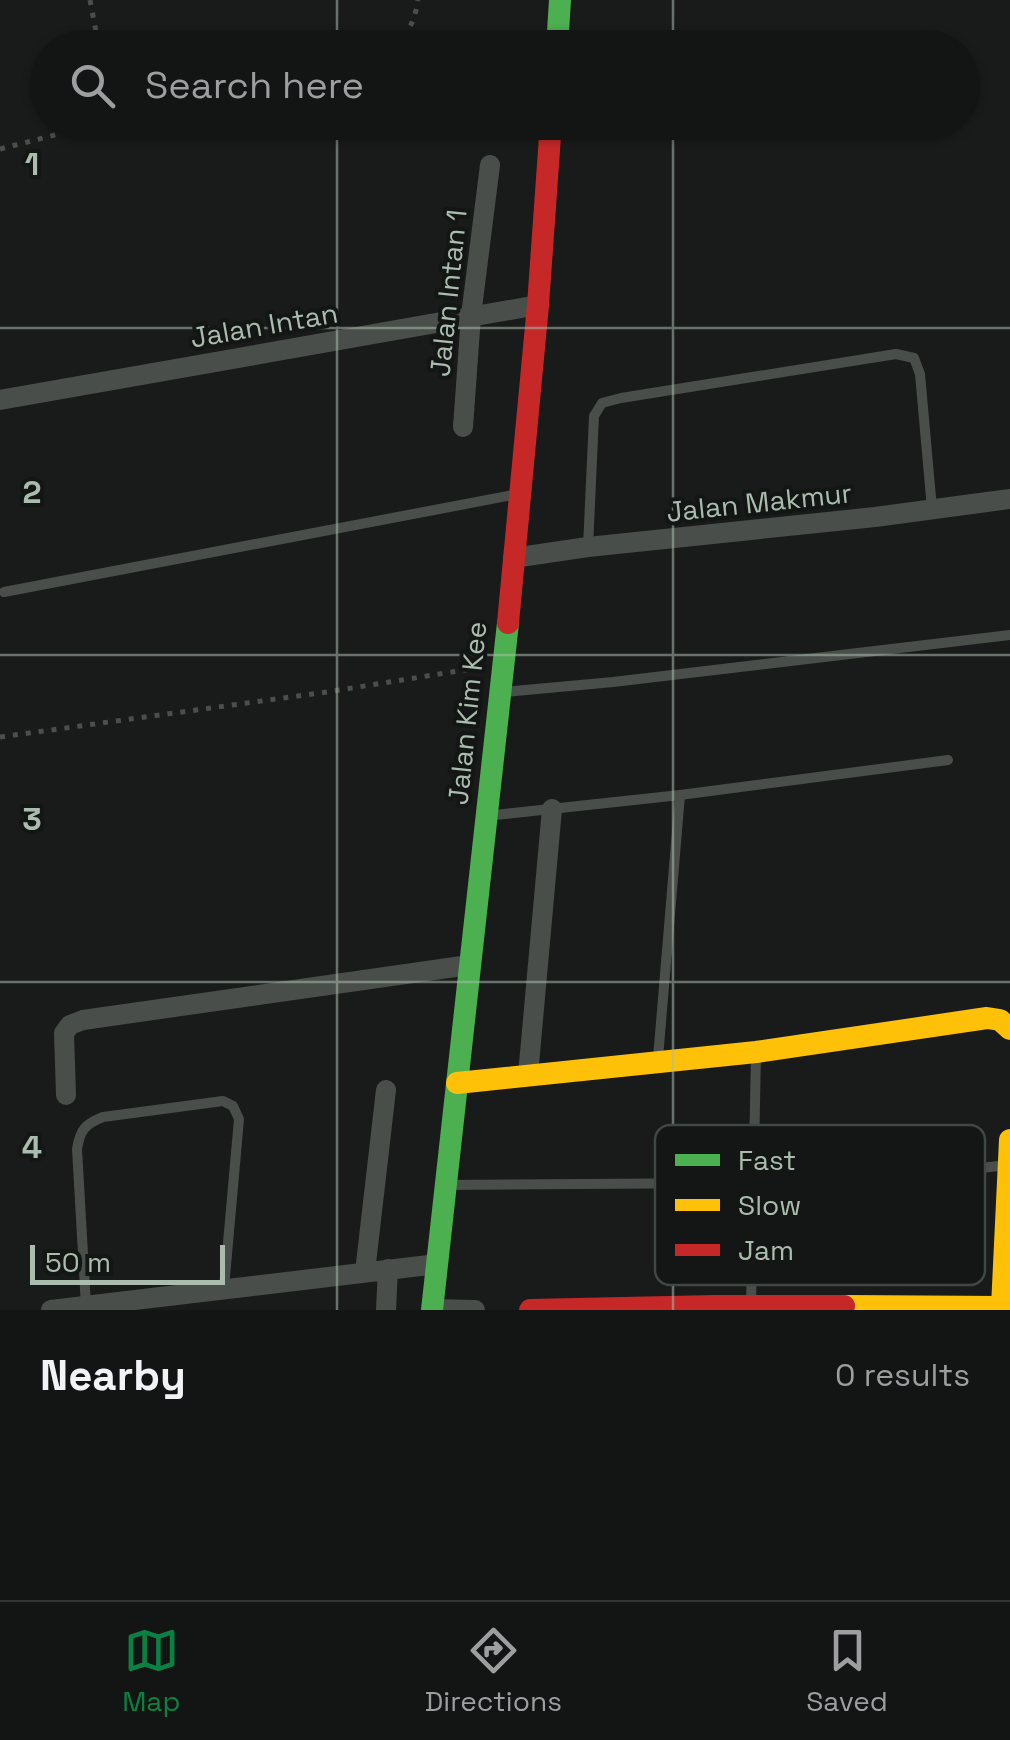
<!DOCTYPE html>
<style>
:root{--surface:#131414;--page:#1c1d1d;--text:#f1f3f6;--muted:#9d9ea0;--line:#323334;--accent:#0b8043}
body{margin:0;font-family:"Space Grotesk",sans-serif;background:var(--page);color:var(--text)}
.scale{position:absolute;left:30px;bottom:25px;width:195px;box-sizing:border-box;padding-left:10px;border:5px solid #aabcad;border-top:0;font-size:28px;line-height:35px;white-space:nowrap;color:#aabcad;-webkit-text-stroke:8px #131615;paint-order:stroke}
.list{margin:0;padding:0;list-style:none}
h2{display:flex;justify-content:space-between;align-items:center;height:130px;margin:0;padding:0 40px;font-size:42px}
h2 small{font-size:32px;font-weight:400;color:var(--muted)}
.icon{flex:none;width:55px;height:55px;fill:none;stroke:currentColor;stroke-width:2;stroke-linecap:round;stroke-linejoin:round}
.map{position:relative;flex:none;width:1010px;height:1310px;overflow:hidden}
.search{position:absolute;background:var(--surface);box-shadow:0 2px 8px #0004;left:30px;right:30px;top:30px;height:110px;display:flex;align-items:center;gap:25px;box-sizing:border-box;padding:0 35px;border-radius:55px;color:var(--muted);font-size:38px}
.sheet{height:290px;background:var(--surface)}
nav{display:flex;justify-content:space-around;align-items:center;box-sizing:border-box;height:140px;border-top:2px solid var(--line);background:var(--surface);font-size:28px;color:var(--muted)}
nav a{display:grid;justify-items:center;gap:5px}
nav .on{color:var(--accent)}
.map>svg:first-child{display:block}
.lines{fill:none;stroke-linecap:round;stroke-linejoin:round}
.path{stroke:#4a4f4b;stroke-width:5;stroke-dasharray:5 8;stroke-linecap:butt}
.lane{stroke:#494e4a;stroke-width:10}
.street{stroke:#494e4a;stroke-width:20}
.fast{stroke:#4caf50;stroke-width:22}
.slow{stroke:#ffc107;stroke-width:22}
.jam{stroke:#c62828;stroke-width:22}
.grid{fill:none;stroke:#aabcad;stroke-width:2.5;stroke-opacity:0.55}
.labels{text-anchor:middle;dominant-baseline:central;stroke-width:8;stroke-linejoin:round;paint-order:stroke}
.street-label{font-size:28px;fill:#aabcad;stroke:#131615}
.key{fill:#131615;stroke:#404843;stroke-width:2.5}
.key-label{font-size:28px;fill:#aabcad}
.grid-label{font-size:32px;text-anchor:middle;font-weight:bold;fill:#aabcad;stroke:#131615;stroke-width:8;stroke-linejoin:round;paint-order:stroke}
</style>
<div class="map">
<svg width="1010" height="1310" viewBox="0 0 1010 1310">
<rect width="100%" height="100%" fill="#191a1a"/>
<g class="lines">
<!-- path -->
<path class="path" d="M 90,0 L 99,48
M 379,48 C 406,36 413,30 418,0
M 0,149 L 106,122
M 0,737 L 327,692 L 477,668"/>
<!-- lane -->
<path class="lane" d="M 588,547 L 594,416 L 602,403 L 621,398 L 896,354 L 914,358 L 920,374 L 932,509
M 4,592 L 518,494
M 504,692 L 613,682 L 1010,635
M 486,816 L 680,795 L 948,760
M 658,1058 L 680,795
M 446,1185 L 854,1182 L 1008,1165
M 86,1306 L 77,1149 C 80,1130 85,1124 103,1117 L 223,1101 L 233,1106 L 239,1119 L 224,1288
M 751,1306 L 756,1053"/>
<!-- street -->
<path class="street" d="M 0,400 L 538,305
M 463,427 L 471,316 L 490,165
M 513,558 L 588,547 L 875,517 L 1010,499
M 528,1075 L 552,809
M 66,1095 L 64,1033 L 70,1025 L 83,1020 L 469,965
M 365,1272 L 386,1090
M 432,1309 L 475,1310
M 51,1310 L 437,1264
M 386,1310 L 388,1269"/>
<!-- fast -->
<path class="fast" d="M 557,48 L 560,0
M 432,1310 L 508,623"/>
<!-- slow -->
<path class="slow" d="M 457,1083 L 756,1052 L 987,1018 L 1000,1020 L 1010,1029
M 844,1306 L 1002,1307 L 1010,1140"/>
<!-- jam -->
<path class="jam" d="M 508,623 L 538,305 L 551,122
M 530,1310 L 715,1306 L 844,1306"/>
</g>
<!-- grid -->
<path class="grid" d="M 337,0 L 337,48M 673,0 L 673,48M 337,122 L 337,1310M 673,122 L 673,1310M 0,328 L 1010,328M 0,655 L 1010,655M 0,982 L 1010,982"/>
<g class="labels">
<!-- street labels -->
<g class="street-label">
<text transform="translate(448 293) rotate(-84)">Jalan Intan 1</text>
<text transform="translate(264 325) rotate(-10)">Jalan Intan</text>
<text transform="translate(759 502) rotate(-6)">Jalan Makmur</text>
<text transform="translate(467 713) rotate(-84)">Jalan Kim Kee</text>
</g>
</g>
<!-- legend -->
<rect x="655" y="1125" width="330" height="160" rx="15" class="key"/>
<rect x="675" y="1154" width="45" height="12" fill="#4caf50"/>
<rect x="675" y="1199" width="45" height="12" fill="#ffc107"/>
<rect x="675" y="1244" width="45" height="12" fill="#c62828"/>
<g class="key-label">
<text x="738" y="1170">Fast</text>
<text x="738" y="1215">Slow</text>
<text x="738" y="1260">Jam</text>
</g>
<g class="grid-label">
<text x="32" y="175">1</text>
<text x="32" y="503">2</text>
<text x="32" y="830">3</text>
<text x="32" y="1158">4</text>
</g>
</svg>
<div class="scale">50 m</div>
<div class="search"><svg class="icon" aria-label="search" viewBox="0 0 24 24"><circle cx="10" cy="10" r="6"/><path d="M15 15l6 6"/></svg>Search here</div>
</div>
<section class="sheet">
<h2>Nearby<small>0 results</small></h2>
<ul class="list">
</ul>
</section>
<nav>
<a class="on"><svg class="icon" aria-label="map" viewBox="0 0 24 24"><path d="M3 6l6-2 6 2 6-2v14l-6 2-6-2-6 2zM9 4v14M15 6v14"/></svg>Map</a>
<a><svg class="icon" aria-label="directions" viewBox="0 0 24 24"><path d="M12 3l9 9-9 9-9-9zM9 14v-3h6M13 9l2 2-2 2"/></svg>Directions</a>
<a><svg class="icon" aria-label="saved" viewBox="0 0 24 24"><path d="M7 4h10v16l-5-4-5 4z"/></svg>Saved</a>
</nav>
